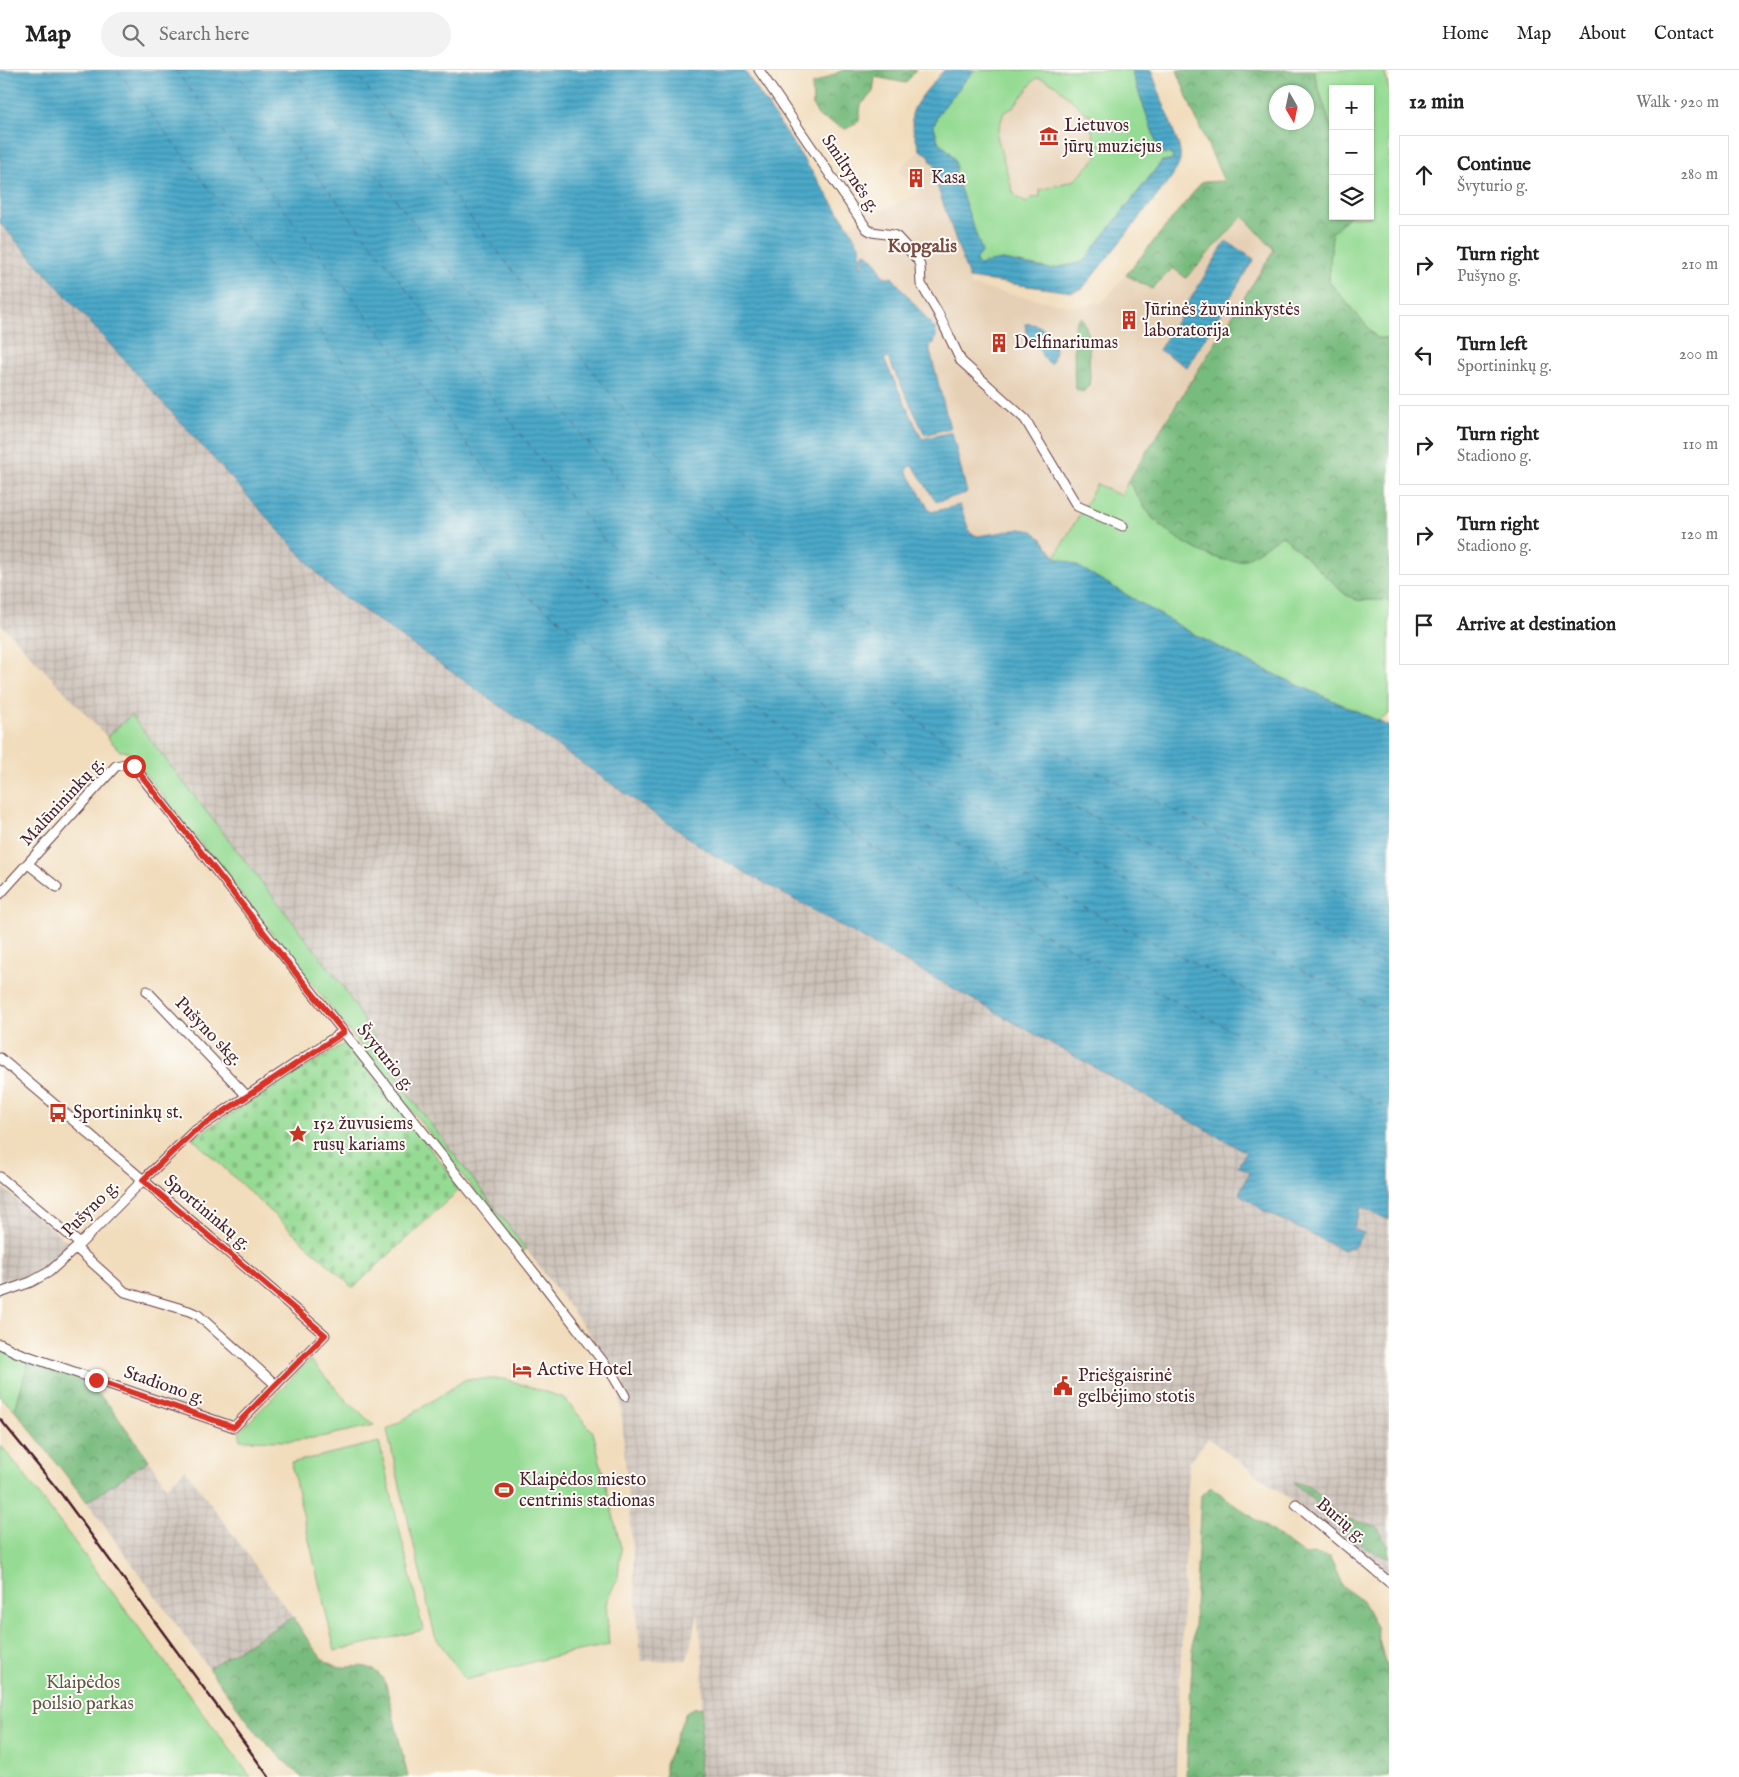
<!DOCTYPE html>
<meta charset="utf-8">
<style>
:root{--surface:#fff;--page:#f2f2f2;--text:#222;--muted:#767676;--line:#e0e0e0}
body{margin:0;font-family:"IM FELL English",serif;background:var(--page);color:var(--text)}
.controls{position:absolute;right:15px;top:15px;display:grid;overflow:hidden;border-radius:0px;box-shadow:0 1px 4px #0004}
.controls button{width:45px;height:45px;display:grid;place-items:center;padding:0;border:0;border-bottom:1px solid var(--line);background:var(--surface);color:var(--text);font:25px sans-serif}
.compass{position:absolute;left:1269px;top:15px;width:45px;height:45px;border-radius:50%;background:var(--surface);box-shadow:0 1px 4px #0004;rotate:171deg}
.stop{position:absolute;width:15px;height:15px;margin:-11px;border:4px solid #d93025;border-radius:50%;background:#fff}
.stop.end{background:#d93025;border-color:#fff;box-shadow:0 1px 5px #0008}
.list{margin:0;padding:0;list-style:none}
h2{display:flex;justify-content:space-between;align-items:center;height:65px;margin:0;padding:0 20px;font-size:21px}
h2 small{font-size:16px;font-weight:400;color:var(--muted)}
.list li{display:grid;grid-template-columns:32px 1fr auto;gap:15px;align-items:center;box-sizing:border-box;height:80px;margin:0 10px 10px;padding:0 10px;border:1px solid var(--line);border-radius:0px}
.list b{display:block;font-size:19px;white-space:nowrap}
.list p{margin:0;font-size:16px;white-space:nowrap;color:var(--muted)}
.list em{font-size:16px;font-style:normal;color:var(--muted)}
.icon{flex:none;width:28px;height:28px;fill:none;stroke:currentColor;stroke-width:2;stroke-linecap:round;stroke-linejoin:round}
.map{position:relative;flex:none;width:1389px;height:1707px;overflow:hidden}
header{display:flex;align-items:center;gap:30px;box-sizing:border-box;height:70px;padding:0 25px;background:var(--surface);border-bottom:1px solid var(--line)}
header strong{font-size:24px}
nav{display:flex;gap:28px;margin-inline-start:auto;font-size:18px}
.search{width:350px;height:45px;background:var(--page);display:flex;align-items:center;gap:12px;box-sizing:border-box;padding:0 18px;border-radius:28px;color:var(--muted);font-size:19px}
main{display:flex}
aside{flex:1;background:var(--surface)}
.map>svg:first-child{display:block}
.built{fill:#e6d0b5;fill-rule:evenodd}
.industrial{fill:url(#industrial-grid)}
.green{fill:#96db94;stroke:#707d60;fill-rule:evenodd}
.forest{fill:url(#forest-crowns);stroke:#616d54;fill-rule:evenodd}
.cemetery{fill:url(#cemetery-stones);stroke:#707d60}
.water{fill:url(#water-rules);stroke:#4a647a}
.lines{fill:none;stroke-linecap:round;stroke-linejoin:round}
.ferry{stroke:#4a5d72;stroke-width:1;stroke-dasharray:6 5;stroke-linecap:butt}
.minor-casing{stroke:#633b41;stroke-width:11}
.minor{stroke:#fff;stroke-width:9}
.rail{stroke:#4a1f2b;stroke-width:2.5}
.route{stroke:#d93025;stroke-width:6}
.labels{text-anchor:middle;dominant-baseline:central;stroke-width:4;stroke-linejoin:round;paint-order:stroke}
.poi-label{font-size:18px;fill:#4a1f2b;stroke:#fdfcf7;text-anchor:start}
.street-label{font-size:18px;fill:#4a1f2b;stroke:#fdfcf7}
.park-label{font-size:18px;fill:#61574a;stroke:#fdfcf7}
.neighbourhood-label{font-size:19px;font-weight:bold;fill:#7b4a43;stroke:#fdfcf7}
</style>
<header>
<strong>Map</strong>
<div class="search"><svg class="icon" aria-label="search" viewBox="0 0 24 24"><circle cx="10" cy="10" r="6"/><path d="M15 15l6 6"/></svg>Search here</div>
<nav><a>Home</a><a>Map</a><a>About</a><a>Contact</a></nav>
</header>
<main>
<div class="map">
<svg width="1389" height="1707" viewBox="0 0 1389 1707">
<defs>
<pattern id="industrial-grid" width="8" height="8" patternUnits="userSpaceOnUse" patternTransform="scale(1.25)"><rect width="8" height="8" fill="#ccc2b9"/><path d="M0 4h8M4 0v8" fill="none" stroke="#b1a69f"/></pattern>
<pattern id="forest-crowns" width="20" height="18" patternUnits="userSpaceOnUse" patternTransform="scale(1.25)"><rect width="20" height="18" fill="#78bb7e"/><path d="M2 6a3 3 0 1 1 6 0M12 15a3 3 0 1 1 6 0" fill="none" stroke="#649767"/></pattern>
<pattern id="cemetery-stones" width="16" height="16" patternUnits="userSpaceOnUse" patternTransform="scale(1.25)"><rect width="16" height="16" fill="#96db94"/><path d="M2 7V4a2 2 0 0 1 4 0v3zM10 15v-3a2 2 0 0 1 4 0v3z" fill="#83bc80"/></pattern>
<pattern id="water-rules" width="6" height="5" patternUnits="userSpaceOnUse" patternTransform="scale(1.25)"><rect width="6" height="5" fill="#4ba9c9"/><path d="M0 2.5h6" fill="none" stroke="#4089a3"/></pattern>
</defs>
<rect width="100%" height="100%" fill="#fdfcf7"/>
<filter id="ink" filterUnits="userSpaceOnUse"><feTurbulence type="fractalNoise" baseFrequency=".02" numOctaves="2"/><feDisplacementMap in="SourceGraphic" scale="10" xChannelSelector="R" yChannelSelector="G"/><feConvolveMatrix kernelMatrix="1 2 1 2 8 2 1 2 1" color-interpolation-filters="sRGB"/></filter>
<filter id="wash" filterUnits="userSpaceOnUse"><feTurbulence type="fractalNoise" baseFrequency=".0096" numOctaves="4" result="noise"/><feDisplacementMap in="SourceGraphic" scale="20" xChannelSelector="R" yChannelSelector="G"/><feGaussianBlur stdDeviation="1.12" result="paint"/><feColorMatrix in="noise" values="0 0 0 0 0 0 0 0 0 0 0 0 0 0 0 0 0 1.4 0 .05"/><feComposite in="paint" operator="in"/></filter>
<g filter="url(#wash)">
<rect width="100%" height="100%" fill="#f1dcbb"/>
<!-- built -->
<path class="built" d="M 1039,8 L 1054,14 L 1087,43 L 1091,43 L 1094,50 L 1091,56 L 1095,73 L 1099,73 L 1097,80 L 1094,82 L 1097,87 L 1075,110 L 1040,120 L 1040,127 L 1026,134 L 1016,127 L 1013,122 L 1001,82 L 997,64 L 1004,42 L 1013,38 L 1035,9 Z
M 920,80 L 929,85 L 931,92 L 934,93 L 971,216 L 1075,237 L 1086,236 L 1096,232 L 1101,234 L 1126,205 L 1152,219 L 1173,198 L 1187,208 L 1243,146 L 1274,180 L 1128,411 L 1121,426 L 1097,414 L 1055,487 L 1042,469 L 1021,459 L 978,466 L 970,463 L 960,435 L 931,442 L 906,401 L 907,398 L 911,396 L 914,396 L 936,432 L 952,362 L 922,369 L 884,289 L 887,288 L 950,358 L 930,281 L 930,274 L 886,207 L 881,204 L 863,183 L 864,196 L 861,196 L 860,177 L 848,156 L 922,122 L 898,100 ZM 1226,171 L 1254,189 L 1159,280 Z"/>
<!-- industrial -->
<path class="industrial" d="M 0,153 L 330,517 L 709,782 L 1246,1082 L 1250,1102 L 1239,1123 L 1264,1141 L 1343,1180 L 1364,1164 L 1353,1159 L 1361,1137 L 1389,1150 L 1389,1476 L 1383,1470 L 1377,1456 L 1337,1443 L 1323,1427 L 1305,1413 L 1294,1412 L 1365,1478 L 1389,1488 L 1389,1512 L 1296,1434 L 1208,1368 L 1189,1393 L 1176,1707 L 699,1707 L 703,1593 L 698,1543 L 687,1590 L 641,1591 L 620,1326 L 625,1312 L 526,1179 L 405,1020 L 342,915 L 132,646 L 107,667 L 0,553 Z
M 0,1116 L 69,1173 L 47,1196 L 38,1201 L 0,1216 Z
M 149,1390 L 167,1417 L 185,1399 L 293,1547 L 208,1598 L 87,1432 Z"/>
<!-- green -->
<path class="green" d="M 974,0 L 1131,0 L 1160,83 L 1171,84 L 1173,88 L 1171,91 L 1162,91 L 1083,192 L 1051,199 L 1002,190 L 980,195 L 978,195 L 976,192 L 955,104 C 959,87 948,81 938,71 L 934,56 L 938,44 ZM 1040,8 L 1054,14 L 1087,44 L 1091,44 L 1093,50 L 1091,56 L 1095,73 L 1099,74 L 1097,80 L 1094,80 L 1097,87 L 1075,110 L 1040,120 L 1040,127 L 1031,128 L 1026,133 L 1016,127 L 1013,122 L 1001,82 L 997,65 L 1004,42 L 1013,38 L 1035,9 Z
M 1313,0 L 1384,0 L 1389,20 L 1389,269 L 1377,268 L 1329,212 L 1332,163 L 1349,146 L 1370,146 L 1370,19 L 1333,19 L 1333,64 Z
M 1128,411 L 1153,449 L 1243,490 L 1282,465 L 1346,525 L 1357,530 L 1385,530 L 1389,532 L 1389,644 L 1379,651 C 1317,623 1254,597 1194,564 C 1147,540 1104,507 1055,487 L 1097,414 L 1121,426 Z
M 131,645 L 342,915 L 405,1020 L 526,1179 L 522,1181 L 329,935 L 127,681 L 120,681 L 107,667 Z
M 0,1279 L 29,1290 L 15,1340 L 0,1327 Z
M 310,1290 L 348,1332 L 374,1355 L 326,1366 L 290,1371 L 240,1370 L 240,1361 Z
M 466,1309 L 505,1309 L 564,1328 L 593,1362 L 621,1478 L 618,1507 L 606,1533 L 609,1575 L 563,1584 L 465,1610 L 435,1566 L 387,1360 Z
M 379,1372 L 423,1560 L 335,1581 L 291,1393 Z
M 0,1376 L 7,1382 L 251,1707 L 0,1707 Z"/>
<!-- forest -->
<path class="forest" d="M 843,0 L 916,0 L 906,13 L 875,7 L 873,22 L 861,35 L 859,51 L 846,59 L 819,47 L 813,36 L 812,15 Z
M 1177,0 L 1313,0 L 1333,64 L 1333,146 L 1349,146 L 1332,163 L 1329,212 L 1377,268 L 1389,269 L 1389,532 L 1385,530 L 1357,530 L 1346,525 L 1282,465 C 1272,471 1252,487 1243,490 C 1218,497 1170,467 1154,449 C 1144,438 1136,423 1128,411 L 1274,180 L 1243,146 L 1186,208 L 1173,198 L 1152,219 L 1126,205 L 1202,112 L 1224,111 L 1192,40 ZM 1276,22 L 1306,22 L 1306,52 L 1276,52 Z
M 1082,247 L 1090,268 L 1089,285 L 1090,308 L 1089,315 L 1083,322 L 1076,319 C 1073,305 1075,292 1074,278 C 1074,268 1072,261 1077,250 Z
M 29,1290 L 84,1310 L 109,1335 L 149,1390 L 87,1432 L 15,1340 Z
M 1293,1412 C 1318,1415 1319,1429 1336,1442 C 1344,1449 1366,1453 1377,1456 L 1383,1470 L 1389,1476 L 1389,1488 L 1365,1478 Z
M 1211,1417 L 1305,1485 L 1314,1484 L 1330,1487 L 1343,1517 L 1361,1530 L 1376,1557 L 1389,1608 L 1389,1707 L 1186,1707 L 1201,1425 Z
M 293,1547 C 302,1560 316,1586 329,1593 C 351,1605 365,1584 385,1611 L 408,1707 L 301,1707 L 260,1667 L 208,1598 Z
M 702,1637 L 699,1707 L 665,1707 L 665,1695 L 685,1644 L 693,1638 Z"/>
<!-- cemetery -->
<path class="cemetery" d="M 347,972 L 461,1118 L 353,1218 L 192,1068 Z"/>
<!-- water -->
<path class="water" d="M 0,0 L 744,0 L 848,156 L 860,177 L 861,196 L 863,196 L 863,183 L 866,182 L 878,194 L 881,204 L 886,207 L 892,207 L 936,260 L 936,267 L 934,273 L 930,274 L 930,281 L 950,358 L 925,365 L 888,288 L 884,289 L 922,369 L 952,362 L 967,423 L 936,432 L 914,397 L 911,396 L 907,398 L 907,402 L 931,442 L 960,435 L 970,463 L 978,466 L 1021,459 L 1033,461 L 1042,469 L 1055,487 L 1076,495 L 1193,564 L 1254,595 L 1389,656 L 1389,1150 L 1361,1137 L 1353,1159 L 1364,1163 L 1353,1178 L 1343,1180 L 1264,1141 L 1239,1123 L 1250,1102 L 1238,1096 L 1246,1082 L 709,782 L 330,517 L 0,153 Z
M 944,0 L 974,0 L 938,44 L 934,56 L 938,71 C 948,81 959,87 955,104 L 982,181 L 976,189 L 976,193 L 980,195 L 984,193 L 1002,190 L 1051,199 L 1083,192 L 1162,91 L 1171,91 L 1173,88 L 1171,84 L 1160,83 L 1131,0 L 1151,0 L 1178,73 C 1183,91 1179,96 1169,111 L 1083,218 L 1072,222 L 969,208 L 933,104 L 936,100 L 934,93 L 931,92 L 929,85 L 920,80 C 916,69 911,57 912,45 C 914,32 935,11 944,0 Z
M 1226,171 L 1254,189 L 1187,297 L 1159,280 Z
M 1025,254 C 1048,252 1062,274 1051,294 C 1040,288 1041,279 1035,271 C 1032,267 1029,267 1026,263 Z"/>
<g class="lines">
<!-- ferry -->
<path class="ferry" d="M 117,0 L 521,522 L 872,777 L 1389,1040
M 175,0 L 562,496 L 898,743 L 1389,992
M 234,0 L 604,470 L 924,709 L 1389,944
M 293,0 L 645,444 L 950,675 L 1389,896
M 353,0 L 686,418 L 976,641 L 1389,848"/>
</g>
</g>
<g filter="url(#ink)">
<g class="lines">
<!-- minor casing -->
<g class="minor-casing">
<path id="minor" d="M 759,0 L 867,159 L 872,162 L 893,165 L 897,167 L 918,190 L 920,196 L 921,214 L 938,243 L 961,291 L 1025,349 L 1077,436 L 1123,456
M 28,794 L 57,817
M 0,824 L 116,696 L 125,694 L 134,697 L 544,1215 L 611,1302 L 625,1326
M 147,921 L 247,1026
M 0,988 L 325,1265 L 234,1357 L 16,1282 L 0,1274
M 0,1107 L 80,1174
M 76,1178 L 125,1222 L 189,1241 L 198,1245 L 276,1315
M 0,1223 L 31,1212 L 49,1202 L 76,1178 L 143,1110 L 193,1062 L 344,961
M 1296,1434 L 1389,1512"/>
</g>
<!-- minor -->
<use href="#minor" class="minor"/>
<!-- rail -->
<path class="rail" d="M 0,1349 L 62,1425 L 269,1707"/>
</g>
</g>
<g class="lines" filter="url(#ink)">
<!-- route -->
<path class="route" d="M 96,1310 L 234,1357 L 325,1265 L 143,1110 L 193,1062 L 344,962 L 286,891 L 134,696"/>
</g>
<!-- icons -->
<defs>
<g id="museum-bare" transform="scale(1.5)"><path d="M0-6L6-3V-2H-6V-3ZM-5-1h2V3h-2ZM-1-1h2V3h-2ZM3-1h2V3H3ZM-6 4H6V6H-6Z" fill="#c8321e" stroke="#fdfcf7" stroke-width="2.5" paint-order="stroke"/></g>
<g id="building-bare" transform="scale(1.5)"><path d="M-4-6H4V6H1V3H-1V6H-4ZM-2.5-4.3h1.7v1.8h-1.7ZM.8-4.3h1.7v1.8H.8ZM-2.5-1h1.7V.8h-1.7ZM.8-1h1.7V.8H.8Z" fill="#c8321e" stroke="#fdfcf7" stroke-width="2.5" paint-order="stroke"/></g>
<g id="bus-bare" transform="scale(1.5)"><path d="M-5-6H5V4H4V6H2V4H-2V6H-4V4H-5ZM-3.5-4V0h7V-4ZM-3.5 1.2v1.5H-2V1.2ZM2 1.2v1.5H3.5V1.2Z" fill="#c8321e" stroke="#fdfcf7" stroke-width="2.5" paint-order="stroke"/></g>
<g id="sight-bare" transform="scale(1.5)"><path d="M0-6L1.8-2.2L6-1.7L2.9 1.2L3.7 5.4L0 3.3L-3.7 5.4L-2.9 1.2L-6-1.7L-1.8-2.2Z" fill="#c8321e" stroke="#fdfcf7" stroke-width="2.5" paint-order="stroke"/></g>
<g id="hotel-bare" transform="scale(1.5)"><path d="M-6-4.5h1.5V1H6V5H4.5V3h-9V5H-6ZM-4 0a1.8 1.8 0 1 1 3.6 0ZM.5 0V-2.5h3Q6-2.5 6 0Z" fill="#c8321e" stroke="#fdfcf7" stroke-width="2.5" paint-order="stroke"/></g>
<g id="civic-bare" transform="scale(1.5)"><path d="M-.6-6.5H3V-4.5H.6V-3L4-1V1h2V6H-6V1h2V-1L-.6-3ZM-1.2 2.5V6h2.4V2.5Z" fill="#c8321e" stroke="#fdfcf7" stroke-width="2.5" paint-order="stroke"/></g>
<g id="stadium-bare" transform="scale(1.5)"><path d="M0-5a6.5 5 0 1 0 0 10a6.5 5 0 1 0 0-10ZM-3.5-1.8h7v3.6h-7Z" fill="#c8321e" stroke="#fdfcf7" stroke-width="2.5" paint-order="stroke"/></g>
</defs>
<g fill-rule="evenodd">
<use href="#museum-bare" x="1049" y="66"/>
<use href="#building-bare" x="916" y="108"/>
<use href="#building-bare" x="1129" y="250"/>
<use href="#building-bare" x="999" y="273"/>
<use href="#bus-bare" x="58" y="1043"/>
<use href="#sight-bare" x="298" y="1064"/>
<use href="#hotel-bare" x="522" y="1300"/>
<use href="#civic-bare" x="1063" y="1316"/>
<use href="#stadium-bare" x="504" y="1420"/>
</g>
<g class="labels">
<!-- poi labels -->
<g class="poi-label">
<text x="1064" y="56">Lietuvos<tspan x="1064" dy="21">jūrų muziejus</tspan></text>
<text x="931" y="108">Kasa</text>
<text x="1144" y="240">Jūrinės žuvininkystės<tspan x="1144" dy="21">laboratorija</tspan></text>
<text x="1014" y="273">Delfinariumas</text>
<text x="73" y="1043">Sportininkų st.</text>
<text x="313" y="1054">152 žuvusiems<tspan x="313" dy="21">rusų kariams</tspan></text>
<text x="537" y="1300">Active Hotel</text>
<text x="1078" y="1306">Priešgaisrinė<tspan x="1078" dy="21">gelbėjimo stotis</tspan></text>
<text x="519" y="1410">Klaipėdos miesto<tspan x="519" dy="21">centrinis stadionas</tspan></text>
</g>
<!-- street labels -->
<g class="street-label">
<text transform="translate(850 104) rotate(56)">Smiltynės g.</text>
<text transform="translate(63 732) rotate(-47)">Malūnininkų g.</text>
<text transform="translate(208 962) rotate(46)">Pušyno skg.</text>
<text transform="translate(385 988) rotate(51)">Švyturio g.</text>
<text transform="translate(91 1139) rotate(-45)">Pušyno g.</text>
<text transform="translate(207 1143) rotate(40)">Sportininkų g.</text>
<text transform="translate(164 1316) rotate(19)">Stadiono g.</text>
<text transform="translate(1341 1451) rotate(40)">Burių g.</text>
</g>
<!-- park labels -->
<g class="park-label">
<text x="83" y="1613">Klaipėdos<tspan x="83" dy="21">poilsio parkas</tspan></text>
</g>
<!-- neighbourhood labels -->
<g class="neighbourhood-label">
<text x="922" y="177">Kopgalis</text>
</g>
</g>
</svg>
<div class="controls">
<button>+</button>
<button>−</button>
<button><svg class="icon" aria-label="layers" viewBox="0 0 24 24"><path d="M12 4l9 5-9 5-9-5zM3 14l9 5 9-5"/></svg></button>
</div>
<svg class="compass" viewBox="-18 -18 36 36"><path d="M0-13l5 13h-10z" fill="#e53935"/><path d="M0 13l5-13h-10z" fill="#767676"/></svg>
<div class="stop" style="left:134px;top:696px"></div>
<div class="stop end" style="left:96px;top:1310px"></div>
</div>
<aside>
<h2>12 min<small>Walk · 920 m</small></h2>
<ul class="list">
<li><svg class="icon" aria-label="ahead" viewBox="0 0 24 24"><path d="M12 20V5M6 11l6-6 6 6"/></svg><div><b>Continue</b><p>Švyturio g.</p></div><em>280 m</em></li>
<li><svg class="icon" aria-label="right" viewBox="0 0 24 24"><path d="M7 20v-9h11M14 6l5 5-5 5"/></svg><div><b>Turn right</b><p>Pušyno g.</p></div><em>210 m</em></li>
<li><svg class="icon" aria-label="left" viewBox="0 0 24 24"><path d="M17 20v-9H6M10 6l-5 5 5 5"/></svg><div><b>Turn left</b><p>Sportininkų g.</p></div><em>200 m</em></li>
<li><svg class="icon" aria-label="right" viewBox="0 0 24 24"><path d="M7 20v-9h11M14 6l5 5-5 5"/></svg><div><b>Turn right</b><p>Stadiono g.</p></div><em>110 m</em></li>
<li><svg class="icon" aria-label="right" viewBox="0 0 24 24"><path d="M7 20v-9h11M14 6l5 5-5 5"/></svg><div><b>Turn right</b><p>Stadiono g.</p></div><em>120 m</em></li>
<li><svg class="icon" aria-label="arrive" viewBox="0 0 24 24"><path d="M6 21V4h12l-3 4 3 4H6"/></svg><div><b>Arrive at destination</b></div></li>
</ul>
</aside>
</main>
